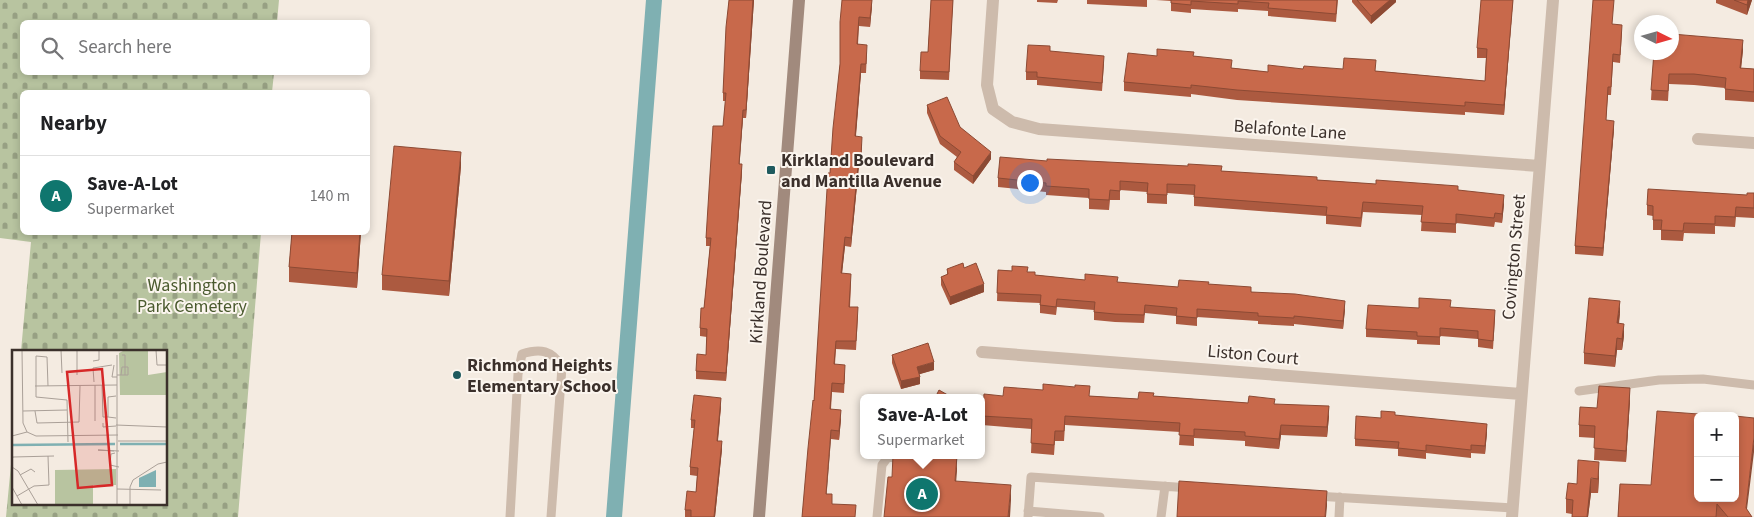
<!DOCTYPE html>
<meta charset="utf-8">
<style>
:root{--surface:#fff;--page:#f6f6f6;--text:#202124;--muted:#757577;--line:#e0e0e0;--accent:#0f766e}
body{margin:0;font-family:"Source Sans 3",sans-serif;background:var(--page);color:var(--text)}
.controls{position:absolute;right:15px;bottom:15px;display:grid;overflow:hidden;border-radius:8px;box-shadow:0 2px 8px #0003}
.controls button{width:45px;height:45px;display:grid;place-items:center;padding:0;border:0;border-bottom:1px solid var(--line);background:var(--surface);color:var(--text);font:25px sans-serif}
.compass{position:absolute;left:1634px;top:15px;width:45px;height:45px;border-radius:50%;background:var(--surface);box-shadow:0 2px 8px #0003;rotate:95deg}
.you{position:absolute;left:1029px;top:182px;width:18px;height:18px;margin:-12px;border:4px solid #fff;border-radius:50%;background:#1a73e8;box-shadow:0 0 0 8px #1a73e833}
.badge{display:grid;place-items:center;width:32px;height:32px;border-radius:50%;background:var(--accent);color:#fff;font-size:16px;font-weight:700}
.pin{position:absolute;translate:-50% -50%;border:2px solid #fff;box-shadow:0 1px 5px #0006}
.popup{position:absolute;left:860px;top:394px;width:125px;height:65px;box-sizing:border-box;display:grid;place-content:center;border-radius:8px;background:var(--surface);filter:drop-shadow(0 1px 4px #0005);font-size:16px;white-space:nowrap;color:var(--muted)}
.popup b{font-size:19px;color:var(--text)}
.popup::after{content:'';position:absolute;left:50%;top:100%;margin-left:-10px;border:10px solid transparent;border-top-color:var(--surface)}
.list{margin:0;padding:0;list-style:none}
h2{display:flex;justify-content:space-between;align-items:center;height:65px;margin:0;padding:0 20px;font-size:21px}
h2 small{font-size:16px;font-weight:400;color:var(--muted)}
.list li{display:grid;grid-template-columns:32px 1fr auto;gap:15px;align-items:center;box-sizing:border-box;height:80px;padding:0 20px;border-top:1px solid var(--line)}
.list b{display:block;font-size:19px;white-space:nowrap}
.list p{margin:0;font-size:16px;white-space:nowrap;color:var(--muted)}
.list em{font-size:16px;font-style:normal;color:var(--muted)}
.icon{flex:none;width:28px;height:28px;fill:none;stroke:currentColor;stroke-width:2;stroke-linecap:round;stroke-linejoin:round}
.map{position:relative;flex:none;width:1754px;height:517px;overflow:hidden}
.search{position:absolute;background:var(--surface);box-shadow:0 2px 8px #0003;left:20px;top:20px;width:350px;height:55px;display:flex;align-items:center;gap:12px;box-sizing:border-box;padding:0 18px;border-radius:8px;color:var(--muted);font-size:19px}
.panel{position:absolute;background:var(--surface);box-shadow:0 2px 8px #0003;left:20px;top:90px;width:350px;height:145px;border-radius:8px}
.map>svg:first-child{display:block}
.cemetery{fill:url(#cemetery-stones)}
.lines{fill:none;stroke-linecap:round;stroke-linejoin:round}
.canal{stroke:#7fb0b2;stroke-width:16}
.lane{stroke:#cdbbac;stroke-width:9}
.street{stroke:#cdbbac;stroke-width:12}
.secondary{stroke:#a18a7d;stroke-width:12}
.wall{fill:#ac5a40}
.shaded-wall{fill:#8c4a34}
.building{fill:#c8694b;stroke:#8c4a34}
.poi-dot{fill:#1f5a5e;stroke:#fbf5ee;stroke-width:2}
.labels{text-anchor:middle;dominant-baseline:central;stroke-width:4;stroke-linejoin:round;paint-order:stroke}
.street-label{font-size:18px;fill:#3b302b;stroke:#fbf5ee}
.poi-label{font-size:18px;font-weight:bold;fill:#3b302b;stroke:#fbf5ee;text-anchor:start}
.park-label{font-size:18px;fill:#4a5a2e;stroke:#fbf5ee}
.inset-river{fill:none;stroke:#7fb0b2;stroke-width:2.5}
.inset-road{fill:none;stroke:#aaa098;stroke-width:1}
.view{fill:#d62828;fill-opacity:0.15;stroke:#d62828;stroke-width:2.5}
.inset-edge{fill:none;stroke:#3b302b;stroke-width:2.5}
</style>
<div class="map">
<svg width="1754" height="517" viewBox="0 0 1754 517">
<defs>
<pattern id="cemetery-stones" width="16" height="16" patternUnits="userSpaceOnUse" patternTransform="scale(1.25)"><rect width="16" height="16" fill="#b8c4a0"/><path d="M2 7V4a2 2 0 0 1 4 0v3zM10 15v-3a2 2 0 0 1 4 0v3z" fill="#97a083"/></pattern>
</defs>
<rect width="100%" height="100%" fill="#f4ebe1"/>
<!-- cemetery -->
<path class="cemetery" d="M 0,0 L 279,0 L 277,22 L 22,22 L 22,72 L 274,73 L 272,92 L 22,92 L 22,232 L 261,233 L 238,517 L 6,517 L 14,433 L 14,503 L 166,503 L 166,351 L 21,351 L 31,242 L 0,238 Z"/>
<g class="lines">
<!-- canal -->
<path class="canal" d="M 614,517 L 654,0"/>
<!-- lane -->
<path class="lane" d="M 1579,391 L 1659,380 L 1703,379 L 1754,385
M 1316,496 L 1513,508
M 1028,511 L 1100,517
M 510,517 L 518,374 L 522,354 C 540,348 552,350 562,367 L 551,517
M 877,517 L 882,465 L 888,457 L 903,459
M 1028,517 L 1031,477 L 1190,488
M 1161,517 L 1165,486
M 1339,517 L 1340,497"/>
<!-- street -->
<path class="street" d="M 993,0 L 987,85 L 993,109 L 1012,122 L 1039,129 L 1539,166
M 1698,139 L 1754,143
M 982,352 L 1521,394
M 1512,517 L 1553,0"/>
<!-- secondary -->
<path class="secondary" d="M 759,517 L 799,0"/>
</g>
<!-- wall -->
<path class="wall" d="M 729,0 L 754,0 L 746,118 L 743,118 L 739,164 L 742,172 L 726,381 L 696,379 L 696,371 L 706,355 L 707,337 L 700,336 L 700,328 L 704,308 L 710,246 L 706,246 L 706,238 L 723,126 L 726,101 L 723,101 L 723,93 Z
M 931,0 L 953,0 L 949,80 L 920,79 L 920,71 L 928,52 Z
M 1037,0 L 1058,0 L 1057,3 L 1037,2 Z
M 1087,0 L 1147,0 L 1147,7 L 1087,4 Z
M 1156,0 L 1338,0 L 1336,22 L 1268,16 L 1268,11 L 1238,9 L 1238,12 L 1191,9 L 1191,13 L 1171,11 L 1171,1 Z
M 1352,0 L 1396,0 L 1396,2 L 1371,24 L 1352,2 Z
M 1513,0 L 1504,115 L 1465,112 L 1465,115 L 1237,100 L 1191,94 L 1191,97 L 1124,91 L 1124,82 L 1157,56 L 1194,56 L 1232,68 L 1268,72 L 1303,69 L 1376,71 L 1485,81 L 1486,58 L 1477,58 L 1477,48 Z
M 1716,0 L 1752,0 L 1747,15 L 1716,3 Z
M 872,6 L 870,27 L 859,26 L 858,44 L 867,53 L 866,73 L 861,73 L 856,136 L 862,145 L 861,165 L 859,165 L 851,247 L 845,246 L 842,274 L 851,283 L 850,307 L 858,316 L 856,350 L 836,349 L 835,364 L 845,374 L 844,393 L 832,392 L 831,409 L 841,419 L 839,440 L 831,439 L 802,517 L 814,401 L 830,173 L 840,64 L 840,22 Z
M 1612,24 L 1622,33 L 1620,63 L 1613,62 L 1611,95 L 1608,95 L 1606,120 L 1614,129 L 1603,256 L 1575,254 L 1575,246 Z
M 1743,50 L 1741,68 L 1754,69 L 1754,102 L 1725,100 L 1725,88 L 1694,85 L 1669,84 L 1668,101 L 1651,100 L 1654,52 Z
M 1050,51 L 1104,64 L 1102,91 L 1037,85 L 1037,80 L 1026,80 L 1026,72 Z
M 927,105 L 960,127 L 991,159 L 973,184 L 954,170 L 954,162 L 957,157 L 940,144 L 927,113 Z
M 1047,161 L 1222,171 L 1317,180 L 1458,190 L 1504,204 L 1502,223 L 1495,222 L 1494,227 L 1456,223 L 1456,233 L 1421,231 L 1422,215 L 1363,212 L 1361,227 L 1326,224 L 1326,216 L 1194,206 L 1194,195 L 1167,193 L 1167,204 L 1147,203 L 1147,192 L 1120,190 L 1120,200 L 1110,200 L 1109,210 L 1089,209 L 1089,198 L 1046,195 L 1046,192 L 998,187 L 998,178 Z
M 461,166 L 449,296 L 382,290 L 382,275 Z
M 1754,193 L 1754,218 L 1736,217 L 1735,227 L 1715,226 L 1715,234 L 1684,233 L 1683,241 L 1661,240 L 1661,230 L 1653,230 L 1653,216 L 1647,215 L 1647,205 L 1747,195 Z
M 292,232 L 361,232 L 357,288 L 289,282 L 289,267 Z
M 964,268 L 984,292 L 950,305 L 941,285 L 941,277 L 947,275 L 947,269 Z
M 998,270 L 1028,272 L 1035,275 L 1085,280 L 1178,287 L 1208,284 L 1345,309 L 1343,329 L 1294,324 L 1294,326 L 1258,324 L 1258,321 L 1197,317 L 1197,326 L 1176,324 L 1176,316 L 1145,313 L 1144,323 L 1115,322 L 1094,320 L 1094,310 L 1057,307 L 1056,315 L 1040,313 L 1040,303 L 997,301 Z
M 1451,307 L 1495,318 L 1493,349 L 1478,347 L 1478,339 L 1440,336 L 1440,345 L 1417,344 L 1417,340 L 1366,337 L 1366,329 L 1419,308 Z
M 1620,313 L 1619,324 L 1624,336 L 1622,350 L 1617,350 L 1615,367 L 1584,364 L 1584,353 Z
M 892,355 L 934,370 L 919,374 L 920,384 L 901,389 L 892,363 Z
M 1003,396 L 1090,396 L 1138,399 L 1154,396 L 1248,403 L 1275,404 L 1329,416 L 1327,437 L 1281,435 L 1279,449 L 1245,446 L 1245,441 L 1194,438 L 1194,446 L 1179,445 L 1180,432 L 1065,425 L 1064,441 L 1055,441 L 1054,455 L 1031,453 L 1032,429 L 982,425 L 982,416 Z
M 1630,400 L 1626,462 L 1594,460 L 1595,438 L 1579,437 L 1579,425 L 1597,408 Z
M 721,406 L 718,441 L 722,449 L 715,517 L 685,517 L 685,510 L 696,492 L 697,476 L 690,475 L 690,467 L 694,428 L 691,428 L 691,420 Z
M 1395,415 L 1487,432 L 1485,454 L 1471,453 L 1471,458 L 1426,453 L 1426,459 L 1398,456 L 1398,449 L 1355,446 L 1355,439 L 1381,418 Z
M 1599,476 L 1598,493 L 1591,493 L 1588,517 L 1572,517 L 1572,514 L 1566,513 L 1566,499 L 1577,484 Z
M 1620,484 L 1747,510 L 1752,517 L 1618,517 Z"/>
<!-- shaded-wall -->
<path class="shaded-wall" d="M 753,0 L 754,0 L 746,118 L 746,110 Z
M 872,0 L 872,6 L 870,27 L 870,18 Z
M 1390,0 L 1396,0 L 1396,2 L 1371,24 L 1371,16 Z
M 1513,0 L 1504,115 L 1504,105 Z
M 1748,0 L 1752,0 L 1747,15 L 1747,5 Z
M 1743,40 L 1743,50 L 1740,78 L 1740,68 Z
M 861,64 L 861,73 L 855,145 L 855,136 Z
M 743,110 L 743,118 L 739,172 L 739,164 Z
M 1614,121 L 1614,129 L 1603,256 L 1603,248 Z
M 461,152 L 461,166 L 449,296 L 449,281 Z
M 991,152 L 991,159 L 973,184 L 973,176 Z
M 859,156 L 859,165 L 851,247 L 851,238 Z
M 742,164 L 742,172 L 726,381 L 726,373 Z
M 1504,195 L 1504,204 L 1502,223 L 1502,214 Z
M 360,232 L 361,232 L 357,288 L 357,273 Z
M 845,237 L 845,246 L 841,282 L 841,273 Z
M 984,284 L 984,292 L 950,305 L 950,297 Z
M 1345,301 L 1345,309 L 1343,329 L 1343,321 Z
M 1620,301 L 1620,313 L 1617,335 L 1617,323 Z
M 1624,324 L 1624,336 L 1622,350 L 1622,339 Z
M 1617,338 L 1617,350 L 1615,367 L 1615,356 Z
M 934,362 L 934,370 L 917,375 L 917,367 Z
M 920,377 L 920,384 L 901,389 L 901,381 Z
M 1630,388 L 1630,400 L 1626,462 L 1626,451 Z
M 721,398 L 721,406 L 717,449 L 717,441 Z
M 1329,406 L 1329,416 L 1327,437 L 1327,427 Z
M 841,410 L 841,419 L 839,440 L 839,431 Z
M 1487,424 L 1487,432 L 1485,454 L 1485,446 Z
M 1281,425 L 1281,435 L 1279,449 L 1279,439 Z
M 831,430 L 831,439 L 826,502 L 826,494 Z
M 1754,437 L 1754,452 L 1746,517 L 1746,508 Z
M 722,441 L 722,449 L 715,517 L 714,517 Z
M 957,456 L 957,471 L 955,496 L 955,481 Z
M 1599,462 L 1599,476 L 1598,493 L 1598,479 Z
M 1591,478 L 1591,493 L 1588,517 L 1587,517 Z
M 1011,485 L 1011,500 L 1010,517 L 1008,517 Z
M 1327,491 L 1327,506 L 1326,517 L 1325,517 Z"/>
<!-- building -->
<path class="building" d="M 729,0 L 753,0 L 746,110 L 743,110 L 739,164 L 742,164 L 726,373 L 696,371 L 697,354 L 706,355 L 707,329 L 700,328 L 701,308 L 704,308 L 711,238 L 706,238 L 713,126 L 723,126 L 726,93 L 723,93 L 726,27 Z
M 842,0 L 872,0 L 870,18 L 859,17 L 857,44 L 867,45 L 866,64 L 861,64 L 855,136 L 862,137 L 861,156 L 859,156 L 851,238 L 845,237 L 841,273 L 851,274 L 849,307 L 858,307 L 856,341 L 836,341 L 834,364 L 845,365 L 844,384 L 832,383 L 830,409 L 841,410 L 839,431 L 831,430 L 826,494 L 832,494 L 832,504 L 856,505 L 855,517 L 802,517 L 808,448 L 813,400 L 814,401 L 828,173 L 830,173 L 833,128 L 840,64 L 840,22 Z
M 931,0 L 953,0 L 949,72 L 920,71 L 921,52 L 928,52 Z
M 1171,0 L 1337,0 L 1336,14 L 1268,8 L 1269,3 L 1238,1 L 1238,4 L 1191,1 L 1191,5 L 1171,3 Z
M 1357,0 L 1390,0 L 1371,16 Z
M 1481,0 L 1513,0 L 1504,105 L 1465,102 L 1465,106 L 1237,90 L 1191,85 L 1191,88 L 1124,82 L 1128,53 L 1157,56 L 1157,49 L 1194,52 L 1193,56 L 1232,60 L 1231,68 L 1268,72 L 1268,65 L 1303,69 L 1304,66 L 1343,69 L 1344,58 L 1376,60 L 1375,71 L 1485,81 L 1487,49 L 1477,48 Z
M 1593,0 L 1614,0 L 1612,24 L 1622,25 L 1620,55 L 1613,54 L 1611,87 L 1608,87 L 1606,120 L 1614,121 L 1603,248 L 1575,246 Z
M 1734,0 L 1748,0 L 1747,5 Z
M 1672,34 L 1743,40 L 1740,68 L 1754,69 L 1754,92 L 1725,89 L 1726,78 L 1694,74 L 1669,74 L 1668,91 L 1651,90 L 1654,52 L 1672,52 Z
M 1028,45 L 1050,46 L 1050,51 L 1104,56 L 1102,83 L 1037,77 L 1037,72 L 1026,72 Z
M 947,97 L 960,127 L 991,152 L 973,176 L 954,162 L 961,152 L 940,136 L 927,105 Z
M 394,146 L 461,152 L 449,281 L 382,275 Z
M 1000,157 L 1047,161 L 1047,159 L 1188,166 L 1188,164 L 1222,166 L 1221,171 L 1317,177 L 1317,180 L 1376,184 L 1376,180 L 1458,186 L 1458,190 L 1504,195 L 1502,214 L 1495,213 L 1494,218 L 1456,214 L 1456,224 L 1421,222 L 1423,206 L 1363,202 L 1361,218 L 1326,215 L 1327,207 L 1194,197 L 1195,185 L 1167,184 L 1167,195 L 1147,194 L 1148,183 L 1120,181 L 1120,191 L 1110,190 L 1109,200 L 1089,199 L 1089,189 L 1046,186 L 1046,183 L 998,178 Z
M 1648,189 L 1747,195 L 1747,193 L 1754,193 L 1754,208 L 1736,207 L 1735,217 L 1715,216 L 1715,224 L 1684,223 L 1683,231 L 1661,230 L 1662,220 L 1653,220 L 1653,206 L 1647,205 Z
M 292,232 L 360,232 L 357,273 L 289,267 Z
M 963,263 L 964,268 L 976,263 L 984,284 L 950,297 L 941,277 L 948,274 L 947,269 Z
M 1012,266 L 1028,267 L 1027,272 L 1035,272 L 1035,275 L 1085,280 L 1085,274 L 1118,277 L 1117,282 L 1178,287 L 1179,280 L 1209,282 L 1208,284 L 1251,287 L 1251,292 L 1295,294 L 1345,301 L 1343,321 L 1294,316 L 1294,318 L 1258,316 L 1258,313 L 1197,309 L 1197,318 L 1176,316 L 1177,308 L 1145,305 L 1144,315 L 1115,314 L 1094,312 L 1095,302 L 1057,299 L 1056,307 L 1040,305 L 1041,295 L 997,293 L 998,270 L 1012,271 Z
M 1419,298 L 1451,300 L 1450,307 L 1495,310 L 1493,341 L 1478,339 L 1478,331 L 1440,328 L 1440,337 L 1417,336 L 1417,332 L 1366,329 L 1368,305 L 1419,308 Z
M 1589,298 L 1620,301 L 1617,323 L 1624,324 L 1622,339 L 1617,338 L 1615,356 L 1584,353 Z
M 928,343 L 934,362 L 917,367 L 920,377 L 901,381 L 892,355 Z
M 1043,384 L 1075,387 L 1075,385 L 1090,386 L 1089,396 L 1138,399 L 1139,392 L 1154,393 L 1153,396 L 1248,403 L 1249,396 L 1275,399 L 1274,404 L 1329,406 L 1327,427 L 1281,425 L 1279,439 L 1245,436 L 1245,432 L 1194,429 L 1194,436 L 1179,435 L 1180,423 L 1065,416 L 1064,431 L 1055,431 L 1054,445 L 1031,443 L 1032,419 L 982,416 L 984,394 L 1003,396 L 1004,387 L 1043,390 Z
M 1599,386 L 1630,388 L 1626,451 L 1594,448 L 1595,426 L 1579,425 L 1580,407 L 1597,408 Z
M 939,390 L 953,398 L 935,398 Z
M 694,395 L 721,398 L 717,441 L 722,441 L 714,517 L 691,517 L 691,510 L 685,510 L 687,491 L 696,492 L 698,468 L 690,467 L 695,420 L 691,420 Z
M 1381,411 L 1395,412 L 1395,415 L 1487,424 L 1485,446 L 1471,445 L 1471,450 L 1426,445 L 1426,451 L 1398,448 L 1399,442 L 1355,439 L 1356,416 L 1381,418 Z
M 1657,411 L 1726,416 L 1698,416 L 1698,498 L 1735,498 L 1735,416 L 1754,418 L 1754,437 L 1746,508 L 1752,517 L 1728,517 L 1717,504 L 1716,517 L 1618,517 L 1620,484 L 1651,485 Z
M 893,455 L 911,455 L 939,457 L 939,455 L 957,456 L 955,481 L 1011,485 L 1008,517 L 884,517 L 888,477 L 892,477 Z
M 1578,460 L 1599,462 L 1598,479 L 1591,478 L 1587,517 L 1572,517 L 1573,500 L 1566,499 L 1568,483 L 1577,484 Z
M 1179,481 L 1327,491 L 1325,517 L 1177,517 Z"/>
<!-- markers -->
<g class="poi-dot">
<rect x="766" y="165" width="10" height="10" rx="2.5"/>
<circle cx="457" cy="375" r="5"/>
</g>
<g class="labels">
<!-- street labels -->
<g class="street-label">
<text transform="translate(1290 130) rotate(4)">Belafonte Lane</text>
<text transform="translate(1514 257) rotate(-85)">Covington Street</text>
<text transform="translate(761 272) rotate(-86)">Kirkland Boulevard</text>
<text transform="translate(1253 355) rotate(5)">Liston Court</text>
</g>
<!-- poi labels -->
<g class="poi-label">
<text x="781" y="160">Kirkland Boulevard<tspan x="781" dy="21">and Mantilla Avenue</tspan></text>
<text x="467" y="365">Richmond Heights<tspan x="467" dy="21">Elementary School</tspan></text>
</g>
<!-- park labels -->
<g class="park-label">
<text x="192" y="285">Washington<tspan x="192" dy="21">Park Cemetery</tspan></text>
</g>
</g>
<!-- overview -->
<g transform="translate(12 350)">
<rect width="155" height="155" fill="#f4ebe1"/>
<path d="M 104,119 L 104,135 L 81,135 L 81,155 L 43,155 L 43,120 Z" fill="#b8c4a0"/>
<path d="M 113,0 L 136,0 L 136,25 L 155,22 L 155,45 L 108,45 L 107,3 Z" fill="#b8c4a0"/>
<path d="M 144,120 L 144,137 L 127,137 L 127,128 Z" fill="#7fb0b2"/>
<path class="inset-river" d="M 108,94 L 155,94M 0,95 L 103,94"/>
<path class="inset-road" d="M 10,0 L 11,73 L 15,82M 49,0 L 50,23M 65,0 L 65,25M 144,0 L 145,15 L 155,15M 105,5 L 105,155M 110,5 L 113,5 L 113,25M 81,11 L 87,10 L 87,0M 102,15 L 100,27 L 105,27M 105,25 L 109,25 L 110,17 L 116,17 L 116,25 L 109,25M 82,32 L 81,18 L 100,15M 83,35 L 83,71M 90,35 L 91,67 L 96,67M 23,36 L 105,35M 36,36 L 35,7 L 24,6 L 24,47 L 55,50 L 56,92M 104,46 L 96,47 L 96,67 L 104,68M 11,61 L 55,60M 23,61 L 25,73 L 67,72 L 68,36M 91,73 L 91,77 L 104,76M 104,75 L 155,77M 15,82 L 24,86 L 106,85M 0,86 L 15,82M 106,91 L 155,91M 102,101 L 86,100 L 107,101M 103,103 L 99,104 L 98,115 L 107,117M 0,109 L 1,107 L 42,106M 0,117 L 6,121 L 26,155M 8,125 L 19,119 L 23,122M 0,137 L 10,155M 105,139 L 149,140M 5,146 L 22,136 L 37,135 L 36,106M 118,155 L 118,137 L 121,130 L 146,114 L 155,112"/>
<path class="view" d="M 90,19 L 100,135 L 66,138 L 55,22 Z"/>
<rect width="155" height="155" class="inset-edge"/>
</g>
</svg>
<div class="controls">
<button>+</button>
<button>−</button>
</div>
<svg class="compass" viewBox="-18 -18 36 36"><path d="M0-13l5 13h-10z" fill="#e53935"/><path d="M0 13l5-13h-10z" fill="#757577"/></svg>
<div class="you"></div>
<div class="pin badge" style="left:922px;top:494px">A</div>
<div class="popup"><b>Save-A-Lot</b>Supermarket</div>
<div class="search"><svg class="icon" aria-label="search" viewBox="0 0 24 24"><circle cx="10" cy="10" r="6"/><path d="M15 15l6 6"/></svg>Search here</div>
<section class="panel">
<h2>Nearby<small></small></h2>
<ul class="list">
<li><span class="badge">A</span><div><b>Save-A-Lot</b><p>Supermarket</p></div><em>140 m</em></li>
</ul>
</section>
</div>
